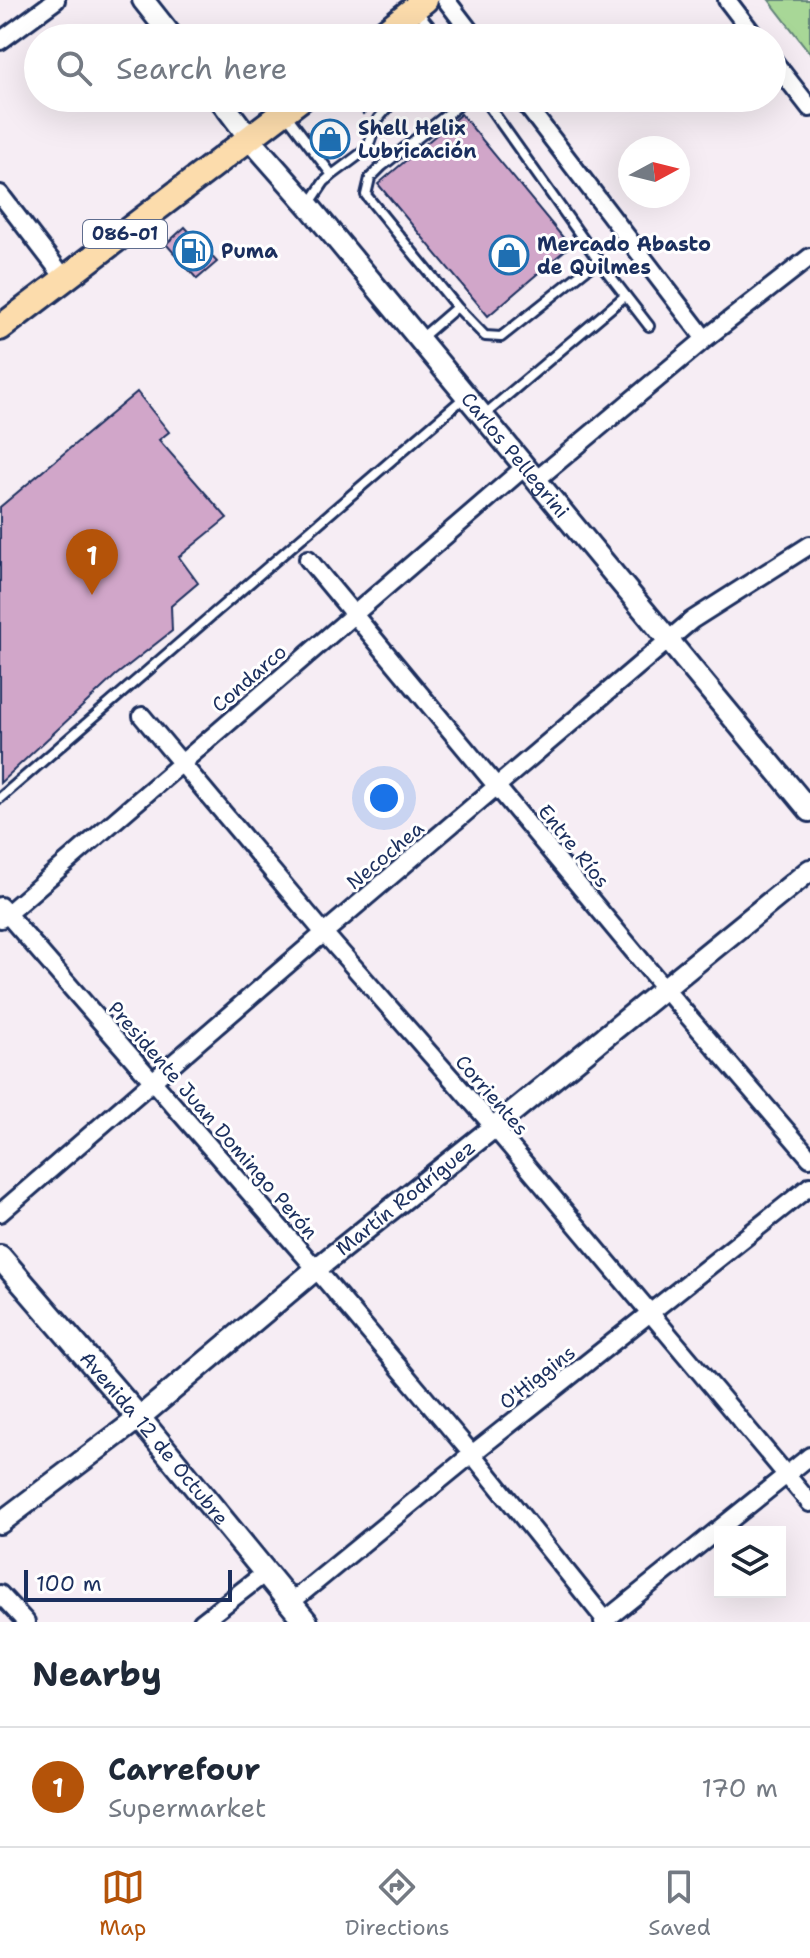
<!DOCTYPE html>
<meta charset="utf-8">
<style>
:root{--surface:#fff;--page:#f6f6f7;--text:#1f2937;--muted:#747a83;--line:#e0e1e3;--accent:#b45309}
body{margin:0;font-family:"Shantell Sans",sans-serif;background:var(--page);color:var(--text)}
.controls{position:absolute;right:24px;bottom:24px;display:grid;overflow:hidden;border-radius:0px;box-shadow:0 8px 32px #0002}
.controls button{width:72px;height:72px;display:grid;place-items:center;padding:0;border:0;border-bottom:2px solid var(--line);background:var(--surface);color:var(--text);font:40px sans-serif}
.compass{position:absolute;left:618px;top:136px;width:72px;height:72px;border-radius:50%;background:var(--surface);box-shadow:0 8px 32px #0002;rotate:83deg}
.scale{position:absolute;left:24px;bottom:20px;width:208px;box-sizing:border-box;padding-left:8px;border:4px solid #1b2f5e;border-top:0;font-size:22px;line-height:28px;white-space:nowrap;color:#1b2f5e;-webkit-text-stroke:6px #fff;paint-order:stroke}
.you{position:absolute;left:384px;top:798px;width:28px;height:28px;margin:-20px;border:6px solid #fff;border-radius:50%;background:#1a73e8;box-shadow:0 0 0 12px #1a73e833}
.badge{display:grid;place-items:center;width:52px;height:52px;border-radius:50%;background:var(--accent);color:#fff;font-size:26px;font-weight:700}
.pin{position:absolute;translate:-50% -66px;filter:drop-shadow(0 2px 4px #0008)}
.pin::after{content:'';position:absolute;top:42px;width:28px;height:24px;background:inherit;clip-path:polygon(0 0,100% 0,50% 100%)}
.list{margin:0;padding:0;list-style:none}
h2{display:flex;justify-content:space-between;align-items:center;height:104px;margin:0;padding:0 32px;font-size:34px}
h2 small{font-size:26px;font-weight:400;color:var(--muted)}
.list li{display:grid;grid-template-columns:52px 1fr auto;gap:24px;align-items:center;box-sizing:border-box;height:120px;padding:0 32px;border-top:2px solid var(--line)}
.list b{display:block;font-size:30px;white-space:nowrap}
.list p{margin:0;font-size:26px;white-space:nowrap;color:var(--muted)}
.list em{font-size:26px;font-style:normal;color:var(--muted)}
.icon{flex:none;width:44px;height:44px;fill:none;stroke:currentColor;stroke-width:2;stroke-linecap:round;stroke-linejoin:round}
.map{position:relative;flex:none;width:810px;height:1622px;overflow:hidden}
.search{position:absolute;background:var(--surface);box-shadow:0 8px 32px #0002;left:24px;right:24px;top:24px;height:88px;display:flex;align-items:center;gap:20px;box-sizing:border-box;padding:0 28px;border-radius:44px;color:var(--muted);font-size:30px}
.sheet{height:224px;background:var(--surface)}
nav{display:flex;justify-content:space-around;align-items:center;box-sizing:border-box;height:112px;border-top:2px solid var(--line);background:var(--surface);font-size:22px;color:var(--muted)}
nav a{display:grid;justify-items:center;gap:4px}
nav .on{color:var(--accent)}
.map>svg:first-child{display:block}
.green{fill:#a8d797;stroke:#62837a;stroke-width:2}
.building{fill:#d1a6c9;stroke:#1b2f5e;stroke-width:2}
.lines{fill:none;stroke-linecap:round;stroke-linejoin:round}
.service-casing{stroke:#1b2f5e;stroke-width:14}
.minor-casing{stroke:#1b2f5e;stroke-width:22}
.tertiary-casing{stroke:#1b2f5e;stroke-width:26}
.secondary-casing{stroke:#1b2f5e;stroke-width:28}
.primary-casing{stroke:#1b2f5e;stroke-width:30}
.service{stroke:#fff;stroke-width:8}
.minor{stroke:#fff;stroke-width:16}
.tertiary{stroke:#fff;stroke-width:20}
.secondary{stroke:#fff;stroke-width:22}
.primary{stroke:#fcdcac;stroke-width:24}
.labels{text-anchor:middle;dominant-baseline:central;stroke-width:6;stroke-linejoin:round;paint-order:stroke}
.shield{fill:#fff;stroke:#5f6d8e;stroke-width:2}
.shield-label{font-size:18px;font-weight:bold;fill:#1b2f5e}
.poi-label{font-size:20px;font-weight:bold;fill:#1b2f5e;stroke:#fff;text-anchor:start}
.street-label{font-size:20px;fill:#1b2f5e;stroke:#fff}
</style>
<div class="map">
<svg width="810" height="1622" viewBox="0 0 810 1622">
<rect width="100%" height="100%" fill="#f6edf4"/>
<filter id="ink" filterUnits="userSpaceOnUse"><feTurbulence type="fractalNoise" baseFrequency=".0125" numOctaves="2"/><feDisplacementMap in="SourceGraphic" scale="16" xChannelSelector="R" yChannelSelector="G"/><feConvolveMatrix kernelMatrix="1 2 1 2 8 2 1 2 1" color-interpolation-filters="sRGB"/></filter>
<g filter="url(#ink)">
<!-- green -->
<path class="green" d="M 769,0 L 810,0 L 810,53 Z"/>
<!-- building -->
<path class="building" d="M 349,98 L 383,98 L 363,114 Z
M 399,98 L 421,98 L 408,109 Z
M 461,114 L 570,246 L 488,316 L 378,184 Z
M 332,123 L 347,141 L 328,156 L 313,138 Z
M 185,227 L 217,262 L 197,279 L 166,244 Z
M 137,392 L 169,432 L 159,440 L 227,518 L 179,557 L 198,583 L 171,606 L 172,631 L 115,676 L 0,783 L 0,507 Z"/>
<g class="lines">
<!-- service casing -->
<g class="service-casing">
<path id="service" d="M 418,12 L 439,38
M 468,98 L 382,166 L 370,178 L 366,195 L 457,307 L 485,336 L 501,337 L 598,260
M 483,98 L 598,260 L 649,326
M 285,113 L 332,175 L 324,182 L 310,203
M 332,175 L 363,152 L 369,144 L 378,119 L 396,98
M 420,339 L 457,307
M 484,415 L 625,296
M 0,798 L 466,396"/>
</g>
<!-- minor casing -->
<g class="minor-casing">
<path id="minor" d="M 446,0 L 475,38
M 727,0 L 756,38
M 0,41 L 56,0
M 772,59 L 810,108
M 521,98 L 705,339
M 0,194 L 66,280
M 536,480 L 705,339 L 810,257
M 308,559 L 664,988 L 810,1158
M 142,716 L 324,933 L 494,1127 L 810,1503
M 0,906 L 316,1269 L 472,1454 L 607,1622
M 1,919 L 526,466
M 0,1213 L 324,933 L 692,620 L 810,545
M 0,1594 L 26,1622
M 290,1603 L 472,1454 L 810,1186
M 202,1622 L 265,1573
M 603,1622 L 810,1456"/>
</g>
<!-- tertiary casing -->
<g class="tertiary-casing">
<g id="tertiary">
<path d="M 143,0 L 173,38"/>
<path id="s1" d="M 219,98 L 250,139 L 309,206 L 810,811"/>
<path id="s2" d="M 0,1523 L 139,1418 L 316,1269 L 494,1127 L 810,870"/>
</g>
</g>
<!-- secondary casing -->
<g class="secondary-casing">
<g id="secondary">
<path id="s3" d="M 0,1257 L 139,1418 L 306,1622"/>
</g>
</g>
<!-- primary casing -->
<g class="primary-casing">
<path id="primary" d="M 377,38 L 425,0
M 0,328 L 302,98"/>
</g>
<!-- service -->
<use href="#service" class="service"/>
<!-- minor -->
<use href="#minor" class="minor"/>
<!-- tertiary -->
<use href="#tertiary" class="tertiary"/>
<!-- secondary -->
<use href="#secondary" class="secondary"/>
<!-- primary -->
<use href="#primary" class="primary"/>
</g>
</g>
<!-- icons -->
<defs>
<g id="shop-ring" transform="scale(2)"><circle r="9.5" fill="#fff" stroke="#1f6fb2" stroke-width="1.5"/><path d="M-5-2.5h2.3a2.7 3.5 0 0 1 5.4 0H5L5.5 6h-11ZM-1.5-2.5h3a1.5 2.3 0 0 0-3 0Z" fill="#1f6fb2"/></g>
<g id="fuel-ring" transform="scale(2)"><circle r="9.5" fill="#fff" stroke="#1f6fb2" stroke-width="1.5"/><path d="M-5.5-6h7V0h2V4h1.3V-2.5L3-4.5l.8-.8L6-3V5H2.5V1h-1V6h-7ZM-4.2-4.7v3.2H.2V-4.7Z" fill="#1f6fb2"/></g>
</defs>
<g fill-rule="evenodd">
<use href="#shop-ring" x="330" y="139"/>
<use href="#fuel-ring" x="193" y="251"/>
<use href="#shop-ring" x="509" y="255"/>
</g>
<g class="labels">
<!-- shield labels -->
<rect class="shield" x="83" y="220" width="84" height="28" rx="6"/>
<g class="shield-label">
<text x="125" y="234">086-01</text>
</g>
<!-- poi labels -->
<g class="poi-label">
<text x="358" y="128">Shell Helix<tspan x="358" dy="23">Lubricación</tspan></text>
<text x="537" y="244">Mercado Abasto<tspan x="537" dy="23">de Quilmes</tspan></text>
<text x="221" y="251">Puma</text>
</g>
<!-- street labels -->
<g class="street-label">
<text stroke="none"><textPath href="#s1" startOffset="464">Carlos Pellegrini</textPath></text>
<text transform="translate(249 678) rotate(-41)">Condarco</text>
<text transform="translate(574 846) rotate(51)">Entre Ríos</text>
<text transform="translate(385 855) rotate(-40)">Necochea</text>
<text transform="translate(492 1095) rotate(49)">Corrientes</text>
<text transform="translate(213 1120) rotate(49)">Presidente Juan Domingo Perón</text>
<text stroke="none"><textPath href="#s2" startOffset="520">Martín Rodríguez</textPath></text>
<text transform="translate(537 1377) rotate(-38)">O'Higgins</text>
<text stroke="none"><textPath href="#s3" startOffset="238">Avenida 12 de Octubre</textPath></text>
</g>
</g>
</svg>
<div class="controls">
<button><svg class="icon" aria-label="layers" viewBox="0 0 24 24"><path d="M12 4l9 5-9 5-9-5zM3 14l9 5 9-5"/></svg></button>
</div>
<svg class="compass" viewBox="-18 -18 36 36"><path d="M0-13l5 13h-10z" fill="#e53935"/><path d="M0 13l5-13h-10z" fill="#747a83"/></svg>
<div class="scale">100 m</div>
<div class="you"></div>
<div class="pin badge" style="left:92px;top:595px">1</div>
<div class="search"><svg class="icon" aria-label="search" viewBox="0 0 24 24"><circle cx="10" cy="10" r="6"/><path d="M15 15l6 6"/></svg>Search here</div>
</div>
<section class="sheet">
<h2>Nearby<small></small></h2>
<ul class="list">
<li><span class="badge">1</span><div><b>Carrefour</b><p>Supermarket</p></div><em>170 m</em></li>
</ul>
</section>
<nav>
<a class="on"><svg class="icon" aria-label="map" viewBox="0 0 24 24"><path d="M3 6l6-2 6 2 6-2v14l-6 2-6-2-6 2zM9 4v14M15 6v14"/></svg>Map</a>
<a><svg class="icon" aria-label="directions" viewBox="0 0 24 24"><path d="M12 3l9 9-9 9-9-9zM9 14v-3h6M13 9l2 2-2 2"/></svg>Directions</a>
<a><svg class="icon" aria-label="saved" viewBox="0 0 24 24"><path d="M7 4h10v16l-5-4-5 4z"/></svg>Saved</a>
</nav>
